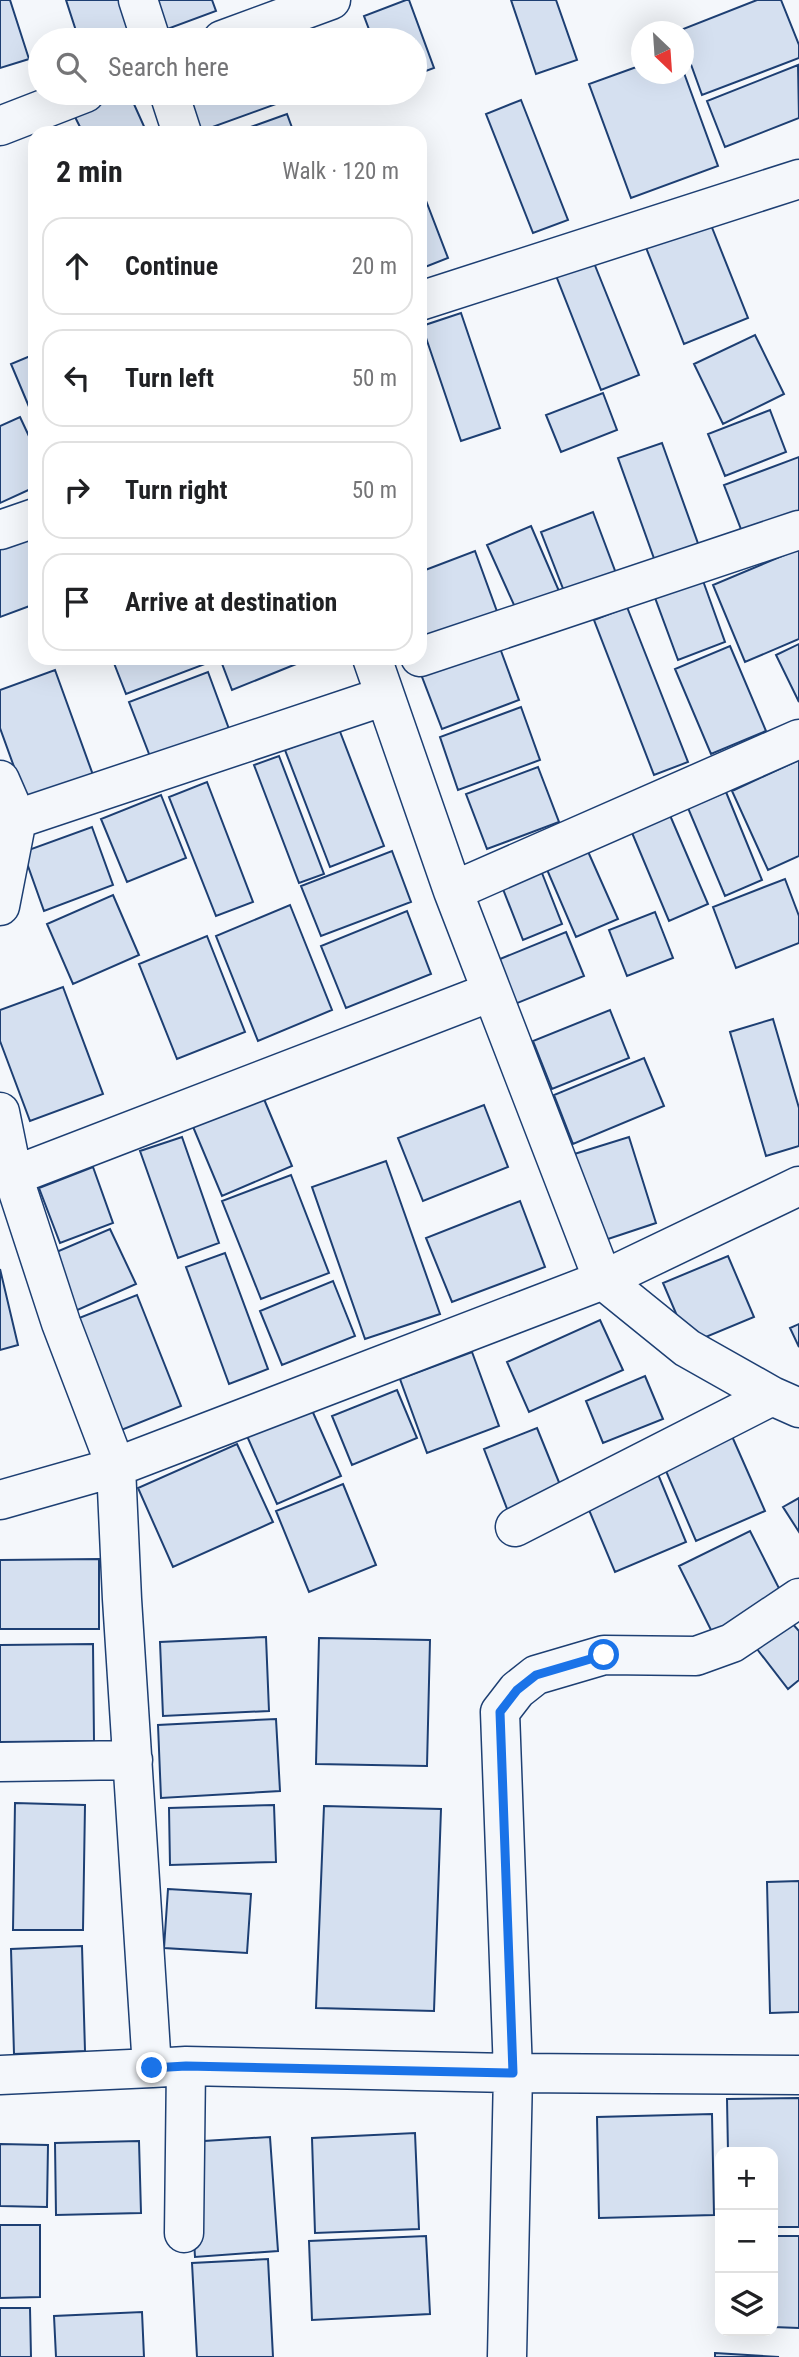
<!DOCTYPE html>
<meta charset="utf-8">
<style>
:root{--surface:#fff;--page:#f2f2f2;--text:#202124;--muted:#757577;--line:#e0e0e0}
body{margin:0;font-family:"Roboto Condensed",sans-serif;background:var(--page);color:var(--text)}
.controls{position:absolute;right:21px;bottom:21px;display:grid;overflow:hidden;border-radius:14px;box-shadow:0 7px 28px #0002}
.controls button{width:63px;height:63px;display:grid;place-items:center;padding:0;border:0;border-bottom:2px solid var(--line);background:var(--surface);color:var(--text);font:35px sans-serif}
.compass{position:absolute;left:631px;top:21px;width:63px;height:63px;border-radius:50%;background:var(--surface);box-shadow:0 7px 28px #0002;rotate:155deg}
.stop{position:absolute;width:21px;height:21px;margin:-16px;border:5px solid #1a73e8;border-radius:50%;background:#fff}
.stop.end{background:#1a73e8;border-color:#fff;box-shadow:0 2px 7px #0008}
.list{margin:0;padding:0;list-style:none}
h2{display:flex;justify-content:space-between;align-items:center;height:91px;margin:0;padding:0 28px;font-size:30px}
h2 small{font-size:23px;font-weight:400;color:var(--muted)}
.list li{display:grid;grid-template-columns:46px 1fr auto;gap:21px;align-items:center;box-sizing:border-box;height:98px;margin:0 14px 14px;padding:0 14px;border:2px solid var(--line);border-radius:21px}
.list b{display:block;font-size:26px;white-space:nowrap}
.list em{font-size:23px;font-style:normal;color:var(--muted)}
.icon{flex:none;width:38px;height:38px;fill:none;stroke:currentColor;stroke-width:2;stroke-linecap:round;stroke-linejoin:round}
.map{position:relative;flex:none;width:799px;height:2357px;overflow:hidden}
.search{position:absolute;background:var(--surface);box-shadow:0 7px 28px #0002;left:28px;top:28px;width:399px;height:77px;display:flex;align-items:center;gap:18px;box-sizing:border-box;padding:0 24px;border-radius:38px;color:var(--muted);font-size:26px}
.panel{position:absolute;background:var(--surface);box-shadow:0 7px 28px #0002;left:28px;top:126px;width:399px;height:539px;border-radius:21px}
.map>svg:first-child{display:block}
.building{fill:#d5e0f0;stroke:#1d3f73;stroke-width:2}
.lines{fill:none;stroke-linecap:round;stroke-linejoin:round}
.street-casing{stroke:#1d3f73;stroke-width:41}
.street{stroke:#f4f7fb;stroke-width:38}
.route{stroke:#1a73e8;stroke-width:9}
</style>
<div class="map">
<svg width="799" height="2357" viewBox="0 0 799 2357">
<rect width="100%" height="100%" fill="#f4f7fb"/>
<!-- building -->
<path class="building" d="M 0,0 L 10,0 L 29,59 L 0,68 Z
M 66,0 L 128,0 L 139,34 L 119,40 L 79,40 Z
M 151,0 L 212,0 L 216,11 L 162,31 Z
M 406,0 L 409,0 L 434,68 L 415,75 L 415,40 L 373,40 L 364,16 Z
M 511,0 L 556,0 L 577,60 L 536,74 Z
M 757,0 L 781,0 L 799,45 L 799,58 L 702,95 L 684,45 L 684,32 L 678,31 Z
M 642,65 L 642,74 L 684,73 L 718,166 L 631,198 L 589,84 Z
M 798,65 L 799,118 L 725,147 L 707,101 Z
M 121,93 L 129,93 L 147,133 L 83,133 L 74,115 Z
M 181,93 L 288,93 L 290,99 L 196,133 Z
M 521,100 L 568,220 L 533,233 L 486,114 Z
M 287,114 L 294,133 L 234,133 Z
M 420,185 L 448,258 L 420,269 Z
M 707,215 L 748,318 L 684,344 L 643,240 Z
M 592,258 L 639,375 L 601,390 L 555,273 Z
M 461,313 L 500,428 L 461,441 L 422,326 Z
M 755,335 L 784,394 L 723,424 L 694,364 Z
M 35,354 L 35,421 L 11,364 Z
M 603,393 L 617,430 L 561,452 L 546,415 Z
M 770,410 L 786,452 L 725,476 L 708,434 Z
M 20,417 L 35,449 L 35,487 L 0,503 L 0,426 Z
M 662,443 L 700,549 L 656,564 L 618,458 Z
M 799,457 L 799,516 L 744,537 L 724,485 Z
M 593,512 L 620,584 L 569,604 L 541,532 Z
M 35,524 L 35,604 L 0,617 L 0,537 Z
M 531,526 L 562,598 L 519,616 L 487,545 Z
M 799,549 L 799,639 L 745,662 L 713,585 Z
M 475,551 L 499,617 L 420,647 L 420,572 Z
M 702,578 L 725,642 L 678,660 L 654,595 Z
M 627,607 L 688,762 L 654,775 L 594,620 Z
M 497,640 L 519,700 L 442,729 L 419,669 Z
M 799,644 L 799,702 L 776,655 Z
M 730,646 L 766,731 L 711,754 L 675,669 Z
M 112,658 L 203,658 L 205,664 L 126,694 Z
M 229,658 L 311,658 L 232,690 L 221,661 Z
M 55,670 L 97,786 L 30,811 L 0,728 L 0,690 Z
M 208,672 L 229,729 L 151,759 L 129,702 Z
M 521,707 L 540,760 L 458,790 L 440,737 Z
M 339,729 L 384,846 L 330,867 L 285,750 Z
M 279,756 L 324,874 L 299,883 L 254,765 Z
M 799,760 L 799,856 L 768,870 L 732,791 Z
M 538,767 L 559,822 L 487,849 L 466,794 Z
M 207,782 L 253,902 L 216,916 L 169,797 Z
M 726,792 L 762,880 L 725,896 L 688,808 Z
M 161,795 L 186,858 L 127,882 L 101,819 Z
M 669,813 L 708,904 L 669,921 L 630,828 Z
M 92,827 L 113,885 L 44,911 L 23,852 Z
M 586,847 L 618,919 L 576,937 L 545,865 Z
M 392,851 L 411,902 L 321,936 L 301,886 Z
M 540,868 L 562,924 L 523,940 L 501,884 Z
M 785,879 L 799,916 L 799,943 L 736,968 L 713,907 Z
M 113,895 L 139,955 L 73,984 L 47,924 Z
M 290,905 L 332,1010 L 258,1041 L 216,936 Z
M 407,911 L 431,974 L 346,1008 L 321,946 Z
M 655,912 L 673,958 L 627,976 L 609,930 Z
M 566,932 L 584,976 L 500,1010 L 483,966 Z
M 207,936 L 245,1032 L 177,1059 L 139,964 Z
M 63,987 L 103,1094 L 30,1121 L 0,1041 L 0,1010 Z
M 610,1010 L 629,1058 L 552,1089 L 533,1041 Z
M 773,1019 L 799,1108 L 799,1146 L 766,1156 L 730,1032 Z
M 644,1058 L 664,1106 L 573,1144 L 554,1095 Z
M 261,1092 L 292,1166 L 222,1196 L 191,1122 Z
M 484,1105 L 508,1167 L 423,1201 L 398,1138 Z
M 182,1137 L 219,1243 L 178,1258 L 140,1151 Z
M 629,1137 L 656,1223 L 596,1243 L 568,1156 Z
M 386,1161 L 440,1314 L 365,1339 L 312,1187 Z
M 93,1167 L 113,1223 L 60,1243 L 39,1188 Z
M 291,1175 L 329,1273 L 261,1299 L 222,1201 Z
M 520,1201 L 545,1267 L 452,1302 L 426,1238 Z
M 110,1229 L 136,1284 L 73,1312 L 47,1256 Z
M 225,1253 L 268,1369 L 229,1384 L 186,1267 Z
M 728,1256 L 754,1317 L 689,1344 L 663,1283 Z
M 0,1269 L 18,1345 L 0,1350 Z
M 333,1281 L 355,1336 L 282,1365 L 260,1311 Z
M 137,1295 L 181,1406 L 109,1435 L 64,1324 Z
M 600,1320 L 623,1370 L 529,1412 L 507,1362 Z
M 799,1324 L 799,1347 L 790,1328 Z
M 472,1352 L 499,1426 L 427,1453 L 400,1379 Z
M 645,1376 L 663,1419 L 603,1443 L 586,1401 Z
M 397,1390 L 417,1438 L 352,1465 L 332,1416 Z
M 311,1408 L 341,1476 L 277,1504 L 247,1436 Z
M 537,1428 L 565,1497 L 511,1519 L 484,1449 Z
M 731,1434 L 765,1511 L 696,1541 L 663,1464 Z
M 237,1444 L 273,1522 L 173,1567 L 138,1488 Z
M 655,1467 L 686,1542 L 615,1572 L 584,1498 Z
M 343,1484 L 376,1565 L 309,1592 L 276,1511 Z
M 799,1498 L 799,1532 L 783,1507 Z
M 750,1531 L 787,1604 L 716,1640 L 679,1566 Z
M 99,1559 L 99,1629 L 0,1629 L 0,1560 Z
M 791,1622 L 799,1631 L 799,1680 L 788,1689 L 757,1649 Z
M 266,1637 L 269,1711 L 163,1716 L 160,1642 Z
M 319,1638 L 430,1640 L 427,1766 L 316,1764 Z
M 93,1644 L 94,1741 L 0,1742 L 0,1645 Z
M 276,1719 L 280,1791 L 161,1798 L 158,1725 Z
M 15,1803 L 85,1805 L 83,1930 L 13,1930 Z
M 274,1805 L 276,1862 L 170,1865 L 169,1808 Z
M 324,1806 L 441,1809 L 434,2011 L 316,2008 Z
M 799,1881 L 799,2012 L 770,2013 L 767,1882 Z
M 168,1889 L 251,1894 L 247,1953 L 164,1948 Z
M 82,1946 L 85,2051 L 14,2054 L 11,1949 Z
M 799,2098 L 799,2227 L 773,2227 L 773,2152 L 728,2152 L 727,2099 Z
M 712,2114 L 714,2215 L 599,2218 L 597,2117 Z
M 415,2133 L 419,2229 L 315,2233 L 312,2138 Z
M 270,2137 L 278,2251 L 195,2257 L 188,2142 Z
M 139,2141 L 141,2213 L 56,2215 L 55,2143 Z
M 0,2144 L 48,2145 L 47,2207 L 0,2206 Z
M 0,2225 L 40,2225 L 40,2297 L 0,2298 Z
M 426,2236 L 430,2314 L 312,2320 L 309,2241 Z
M 773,2236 L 799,2236 L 799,2328 L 773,2327 Z
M 268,2259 L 273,2357 L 197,2357 L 192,2263 Z
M 0,2308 L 30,2308 L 31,2357 L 0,2357 Z
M 142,2312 L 144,2357 L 56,2357 L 54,2316 Z
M 715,2353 L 779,2357 L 715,2357 Z"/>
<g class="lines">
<!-- street casing -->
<g class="street-casing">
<path id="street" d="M 138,0 L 151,40
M 222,40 L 331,0
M 169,93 L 182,133
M 0,126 L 85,93
M 420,301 L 799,179
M 0,530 L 35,518
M 420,657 L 799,530
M 372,658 L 453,891 L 603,1280 L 116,1467 L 122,1599 L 152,2068 L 186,2066 L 513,2073 L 799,2075
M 0,780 L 17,819 L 0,906
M 0,822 L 17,819 L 385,696
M 453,891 L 799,739
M 0,1112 L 13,1176
M 799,1186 L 603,1280 L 687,1348 L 772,1396 L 799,1408
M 0,1500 L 116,1467 L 61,1323 L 13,1176 L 491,992
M 515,1527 L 772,1396
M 0,1762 L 133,1760
M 0,2075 L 152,2068
M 184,2233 L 186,2066
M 507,2357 L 513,2073 L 500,1712 L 517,1690 L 536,1675 L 604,1655 L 696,1656 L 732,1643 L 799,1598"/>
</g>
<!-- street -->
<use href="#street" class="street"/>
</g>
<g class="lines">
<!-- route -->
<path class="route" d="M 152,2068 L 186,2066 L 513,2073 L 500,1712 L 517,1690 L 536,1675 L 604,1655"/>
</g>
</svg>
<div class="controls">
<button>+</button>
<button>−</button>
<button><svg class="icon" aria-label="layers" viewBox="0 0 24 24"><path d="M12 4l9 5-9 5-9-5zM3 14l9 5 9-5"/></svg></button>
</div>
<svg class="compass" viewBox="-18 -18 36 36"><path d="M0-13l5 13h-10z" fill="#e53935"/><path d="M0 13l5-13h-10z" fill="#757577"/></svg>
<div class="stop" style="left:604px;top:1655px"></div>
<div class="stop end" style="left:152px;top:2068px"></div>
<div class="search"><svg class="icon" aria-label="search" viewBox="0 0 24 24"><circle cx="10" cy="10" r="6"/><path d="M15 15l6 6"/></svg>Search here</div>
<section class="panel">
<h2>2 min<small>Walk · 120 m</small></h2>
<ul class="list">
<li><svg class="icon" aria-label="ahead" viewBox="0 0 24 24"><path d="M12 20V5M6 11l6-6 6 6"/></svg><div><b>Continue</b></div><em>20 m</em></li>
<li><svg class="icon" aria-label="left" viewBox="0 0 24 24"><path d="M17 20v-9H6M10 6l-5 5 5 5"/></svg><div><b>Turn left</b></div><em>50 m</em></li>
<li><svg class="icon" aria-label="right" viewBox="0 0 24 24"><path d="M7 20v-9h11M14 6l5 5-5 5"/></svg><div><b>Turn right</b></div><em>50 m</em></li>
<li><svg class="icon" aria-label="arrive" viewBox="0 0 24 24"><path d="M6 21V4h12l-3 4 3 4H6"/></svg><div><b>Arrive at destination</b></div></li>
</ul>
</section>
</div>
